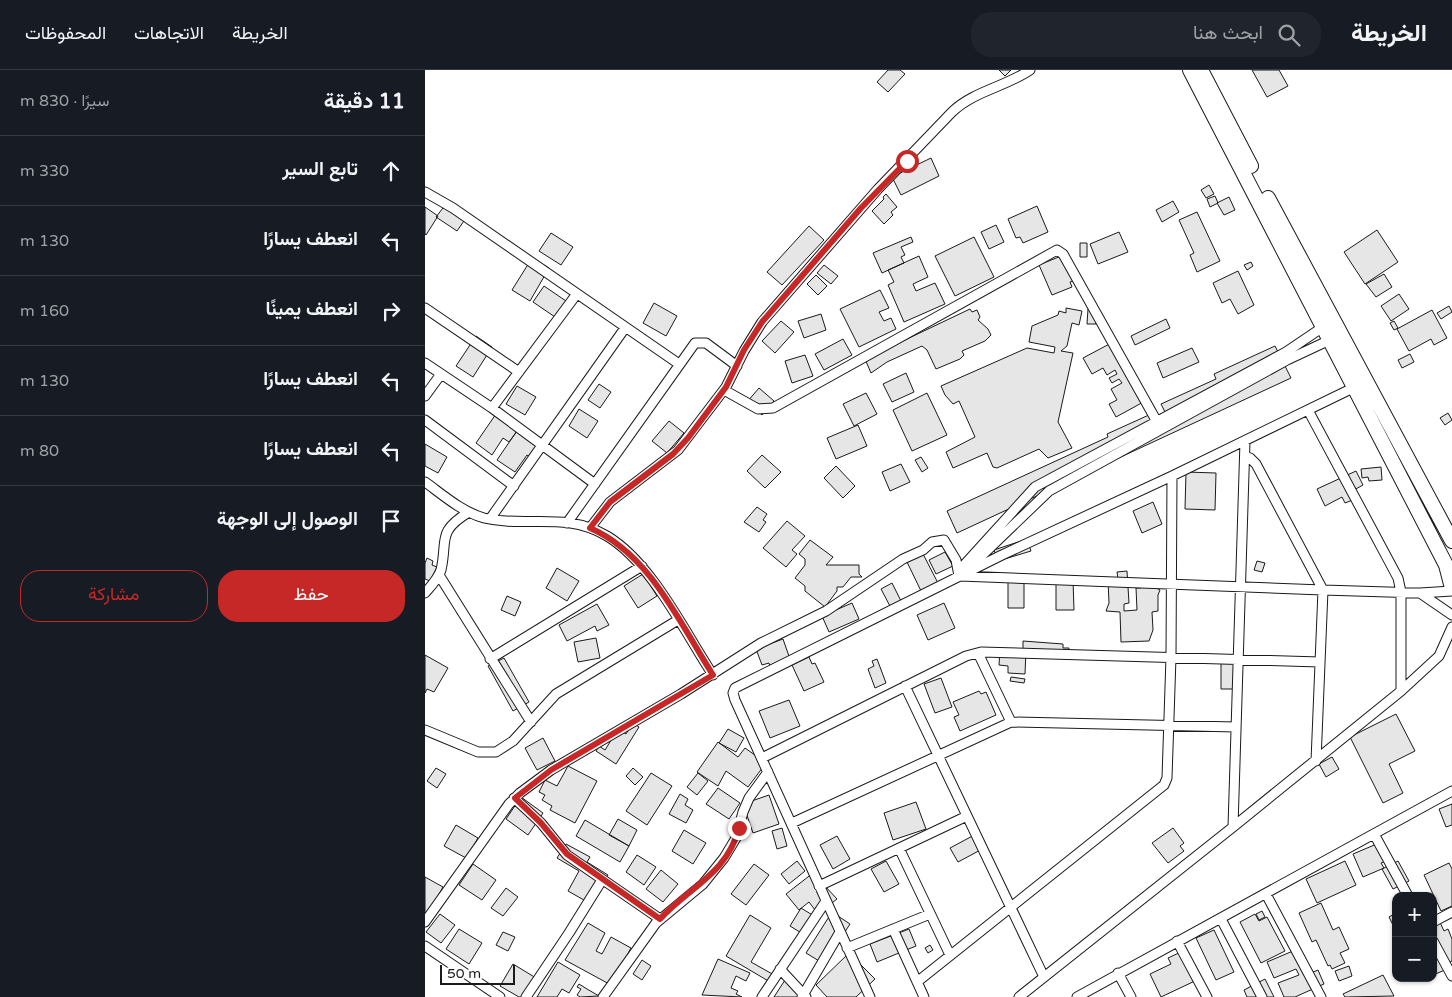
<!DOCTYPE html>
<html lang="ar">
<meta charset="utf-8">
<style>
:root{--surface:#171b24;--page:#20242c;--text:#f1f3f6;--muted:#9ea1a6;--line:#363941;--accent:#c62828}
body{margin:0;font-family:"Varela Round",Vazirmatn,sans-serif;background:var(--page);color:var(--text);direction:rtl}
.controls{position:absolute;right:15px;bottom:15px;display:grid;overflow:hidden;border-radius:10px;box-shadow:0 1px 4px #0004}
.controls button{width:45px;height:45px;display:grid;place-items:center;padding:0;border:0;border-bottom:1px solid var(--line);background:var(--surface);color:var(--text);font:25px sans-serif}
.scale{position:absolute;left:15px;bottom:12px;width:75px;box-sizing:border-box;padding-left:5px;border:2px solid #1a1a1a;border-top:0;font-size:14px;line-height:18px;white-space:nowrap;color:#1a1a1a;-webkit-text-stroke:4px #fff;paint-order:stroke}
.stop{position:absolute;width:15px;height:15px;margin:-11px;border:4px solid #c62828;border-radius:50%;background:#fff}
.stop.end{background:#c62828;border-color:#fff;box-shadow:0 1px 5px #0008}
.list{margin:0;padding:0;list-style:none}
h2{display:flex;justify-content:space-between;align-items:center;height:65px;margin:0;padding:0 20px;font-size:21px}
h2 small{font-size:16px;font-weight:400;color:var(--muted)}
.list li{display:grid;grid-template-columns:32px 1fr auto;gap:15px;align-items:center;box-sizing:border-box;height:70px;padding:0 20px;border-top:1px solid var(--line)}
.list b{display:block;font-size:19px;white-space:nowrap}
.list em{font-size:16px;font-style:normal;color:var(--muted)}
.actions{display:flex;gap:10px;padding:15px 20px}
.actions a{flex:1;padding:11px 0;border:1px solid var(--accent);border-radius:20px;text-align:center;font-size:18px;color:var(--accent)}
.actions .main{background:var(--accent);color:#fff}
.icon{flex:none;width:28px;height:28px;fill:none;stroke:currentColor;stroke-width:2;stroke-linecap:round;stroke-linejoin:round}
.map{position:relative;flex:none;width:1027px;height:927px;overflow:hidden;direction:ltr}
header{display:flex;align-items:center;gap:30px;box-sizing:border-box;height:70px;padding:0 25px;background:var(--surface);border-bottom:1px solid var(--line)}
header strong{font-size:24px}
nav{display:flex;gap:28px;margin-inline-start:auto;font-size:18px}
.search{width:350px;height:45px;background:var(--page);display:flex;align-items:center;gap:12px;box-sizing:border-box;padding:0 18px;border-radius:20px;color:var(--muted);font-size:19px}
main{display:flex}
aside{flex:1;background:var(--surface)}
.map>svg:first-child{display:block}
.building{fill:#e6e6e6;stroke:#1a1a1a}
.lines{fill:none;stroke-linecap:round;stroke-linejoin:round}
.street-casing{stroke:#1a1a1a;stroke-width:11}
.primary-casing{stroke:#1a1a1a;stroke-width:16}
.street{stroke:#fff;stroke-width:9}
.primary{stroke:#fff;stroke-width:14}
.route{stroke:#c62828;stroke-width:6}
</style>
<header>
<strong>الخريطة</strong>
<div class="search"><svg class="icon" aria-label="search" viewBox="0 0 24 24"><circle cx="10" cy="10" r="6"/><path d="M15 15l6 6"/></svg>ابحث هنا</div>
<nav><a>الخريطة</a><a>الاتجاهات</a><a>المحفوظات</a></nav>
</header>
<main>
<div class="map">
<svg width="1027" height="927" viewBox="0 0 1027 927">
<rect width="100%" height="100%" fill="#fff"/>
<!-- building -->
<path class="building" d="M 463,0 L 475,0 L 480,4 L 463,22 L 452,12 Z
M 574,0 L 586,0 L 580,6 Z
M 827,0 L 854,0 L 863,16 L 842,27 Z
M 506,88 L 514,106 L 476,125 L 467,107 Z
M 784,115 L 789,124 L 781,128 L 776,120 Z
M 461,124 L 472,137 L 466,142 L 468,145 L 459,154 L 447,141 L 459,129 L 458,127 Z
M 790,126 L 793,133 L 785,137 L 782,129 Z
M 804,127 L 810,140 L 799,145 L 792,133 Z
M 748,131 L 754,142 L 737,152 L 731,140 Z
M 21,134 L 41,148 L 32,161 L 11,147 Z
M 612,136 L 623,162 L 598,173 L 595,167 L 591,168 L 583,149 Z
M 0,137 L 13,146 L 1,165 L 0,164 Z
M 772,142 L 795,191 L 772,202 L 765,185 L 769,183 L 754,150 Z
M 571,155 L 579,172 L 564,179 L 556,162 Z
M 384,156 L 399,170 L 357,215 L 342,202 Z
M 952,160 L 973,192 L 940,214 L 919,182 Z
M 694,162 L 703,182 L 673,194 L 665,174 Z
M 126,163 L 148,177 L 136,195 L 114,181 Z
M 486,167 L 488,172 L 476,177 L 480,185 L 476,187 L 479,193 L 457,203 L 448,183 Z
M 549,167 L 569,207 L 530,226 L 510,186 Z
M 655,173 L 662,173 L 662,187 L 655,187 Z
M 641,184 L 652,209 L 645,212 L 647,217 L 627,225 L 614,195 Z
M 494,186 L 503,207 L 488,214 L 491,221 L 510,213 L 520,234 L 479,252 L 463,215 L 469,212 L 463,200 Z
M 107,188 L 124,198 L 105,231 L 87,220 Z
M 826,192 L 828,196 L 822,200 L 819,195 Z
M 399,195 L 413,206 L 406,214 L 392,203 Z
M 813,201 L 829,235 L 813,244 L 805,229 L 797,233 L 788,213 Z
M 959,204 L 967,217 L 951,227 L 941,214 Z
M 391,205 L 402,216 L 393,225 L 382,214 Z
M 119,216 L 141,231 L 130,247 L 108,232 Z
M 455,220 L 464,238 L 454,242 L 459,251 L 466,248 L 471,259 L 434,277 L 415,239 Z
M 974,224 L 984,239 L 966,251 L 956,236 Z
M 229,233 L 252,246 L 241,266 L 218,253 Z
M 1024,236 L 1027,242 L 1016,249 L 1012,243 Z
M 641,238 L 657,241 L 654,255 L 647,253 L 642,276 L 636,281 L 648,283 L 633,352 L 647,378 L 623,388 L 614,379 L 572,398 L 568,397 L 562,383 L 528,398 L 521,382 L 550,367 L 534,331 L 528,334 L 520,325 L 516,316 L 602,278 L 629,283 L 630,277 L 604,272 L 607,256 L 633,245 L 634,241 L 641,243 Z
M 545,239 L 547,242 L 552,240 L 555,247 L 553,250 L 563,259 L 566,265 L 560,271 L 537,281 L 539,285 L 535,289 L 511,299 L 502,280 L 497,276 L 462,292 L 446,303 L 440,289 Z
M 663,239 L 671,239 L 671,254 L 662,254 Z
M 1007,240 L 1022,268 L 1009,275 L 1006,269 L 984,281 L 972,259 Z
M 396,244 L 401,260 L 379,268 L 373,251 Z
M 741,249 L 745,258 L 710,275 L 706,266 Z
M 356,251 L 369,262 L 350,283 L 337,271 Z
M 969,251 L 973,258 L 969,260 L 965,253 Z
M 51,266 L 67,277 L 48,307 L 31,296 Z
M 418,269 L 427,285 L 399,300 L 390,284 Z
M 690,271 L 722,330 L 691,347 L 684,334 L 692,330 L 686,319 L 697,313 L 694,309 L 687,313 L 684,308 L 692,304 L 690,300 L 682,305 L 678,298 L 667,304 L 658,288 Z
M 850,276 L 866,308 L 532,463 L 522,441 L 683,367 L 682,364 L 726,344 L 728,348 L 740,342 L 736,334 L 791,309 L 789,304 Z
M 767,278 L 774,292 L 738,308 L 732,293 Z
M 985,284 L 989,292 L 977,298 L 973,290 Z
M 380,285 L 388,306 L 367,313 L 360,291 Z
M 481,303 L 489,322 L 467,332 L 458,314 Z
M 174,314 L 186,322 L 175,338 L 163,330 Z
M 92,316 L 111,327 L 100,345 L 81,334 Z
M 334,318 L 349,331 L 337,345 L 322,332 Z
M 441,323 L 452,344 L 429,356 L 418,334 Z
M 502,323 L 522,365 L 487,381 L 468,340 Z
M 154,339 L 173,351 L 162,368 L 144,356 Z
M 73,341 L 96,356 L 84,372 L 78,368 L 67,385 L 51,373 Z
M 1023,343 L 1027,350 L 1020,355 L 1015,348 Z
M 244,351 L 259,363 L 242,383 L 227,371 Z
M 96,355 L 117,369 L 105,387 L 102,385 L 90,402 L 72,390 Z
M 433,355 L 442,376 L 411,389 L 402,368 Z
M 0,374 L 22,387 L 13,403 L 0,396 Z
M 337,385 L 356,402 L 340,418 L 322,401 Z
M 496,387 L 503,398 L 497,402 L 490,390 Z
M 476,394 L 485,412 L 465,421 L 457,402 Z
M 411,396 L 430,416 L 418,428 L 399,408 Z
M 956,397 L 957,410 L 944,411 L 943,407 L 937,408 L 936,399 Z
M 931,401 L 938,415 L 929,420 L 933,428 L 920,433 L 917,427 L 900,436 L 892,419 Z
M 761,402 L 791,403 L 790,440 L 760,439 Z
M 728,432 L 737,454 L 717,463 L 708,441 Z
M 332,437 L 342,444 L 338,450 L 341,452 L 334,462 L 319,452 Z
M 362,451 L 380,466 L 367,480 L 372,484 L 361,497 L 338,478 Z
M 602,469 L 606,481 L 573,491 L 569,480 Z
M 385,470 L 408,487 L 401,495 L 434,495 L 434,504 L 437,507 L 426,507 L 418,517 L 412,517 L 412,521 L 400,537 L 380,521 L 380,516 L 370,508 L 380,495 L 380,489 L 374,484 Z
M 520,482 L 528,496 L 511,504 L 504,490 Z
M 498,484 L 514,515 L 497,523 L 482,492 Z
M 2,488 L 8,491 L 7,495 L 12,497 L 5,511 L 0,509 L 0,493 Z
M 832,491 L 840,493 L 837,502 L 829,500 Z
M 132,498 L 154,511 L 142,531 L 121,518 Z
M 702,501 L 704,533 L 699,534 L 699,541 L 712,540 L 711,518 L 716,518 L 718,511 L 735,520 L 733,525 L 733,541 L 727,542 L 728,560 L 724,571 L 696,572 L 695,542 L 681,541 L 684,533 L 683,510 L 693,509 L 692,502 Z
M 218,504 L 232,526 L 213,538 L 199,516 Z
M 583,507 L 599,507 L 599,538 L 583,538 Z
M 631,510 L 648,510 L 649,540 L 631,540 Z
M 467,513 L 477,533 L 466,538 L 456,519 Z
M 82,526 L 96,532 L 90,546 L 76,540 Z
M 427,533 L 434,549 L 404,562 L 397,546 Z
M 519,533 L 530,558 L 503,570 L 492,545 Z
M 172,534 L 184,555 L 172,561 L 170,556 L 142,571 L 134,555 Z
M 171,568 L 175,588 L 153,592 L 149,572 Z
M 358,569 L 367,595 L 347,603 L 344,593 L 337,595 L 331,579 Z
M 598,571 L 638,574 L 638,578 L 644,578 L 643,583 L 598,579 Z
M 575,579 L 601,580 L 600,604 L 583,603 L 583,596 L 574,595 Z
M 0,585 L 23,598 L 9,622 L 2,619 L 0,623 Z
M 384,587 L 387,594 L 390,593 L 399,612 L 379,621 L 367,595 Z
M 79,588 L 104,632 L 88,641 L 63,596 Z
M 452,589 L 461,613 L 450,618 L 443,599 L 449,596 L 447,591 Z
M 796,590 L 813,590 L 812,619 L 796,619 Z
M 586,607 L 600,609 L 599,613 L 585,611 Z
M 516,608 L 527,637 L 510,643 L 499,614 Z
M 554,621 L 556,624 L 561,622 L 571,645 L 535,661 L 529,647 L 534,645 L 528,632 Z
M 364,630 L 375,656 L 345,668 L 334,641 Z
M 971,644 L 990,681 L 964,694 L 978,723 L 958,733 L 925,667 Z
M 208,653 L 214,657 L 191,694 L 171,681 L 174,676 L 180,680 L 193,659 L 201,664 Z
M 303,659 L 319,668 L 311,682 L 294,673 Z
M 118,668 L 130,691 L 112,700 L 100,678 Z
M 293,672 L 313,687 L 320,678 L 341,693 L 323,717 L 301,701 L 293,716 L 272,702 Z
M 907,687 L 914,699 L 901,707 L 894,694 Z
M 143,696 L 172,711 L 150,753 L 125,740 L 127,736 L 117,730 L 120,725 L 114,722 L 120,710 L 132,716 Z
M 11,698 L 21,704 L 12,718 L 2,711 Z
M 208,698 L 218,707 L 210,715 L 201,706 Z
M 226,703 L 247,716 L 222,755 L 201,741 Z
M 273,703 L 283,711 L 272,725 L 262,717 Z
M 293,718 L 315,733 L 304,749 L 281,734 Z
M 255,724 L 263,729 L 260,735 L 268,740 L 261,753 L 244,744 Z
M 344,725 L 354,754 L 328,763 L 318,734 Z
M 96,727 L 118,743 L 103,765 L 81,749 Z
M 491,732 L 501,759 L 468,770 L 459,743 Z
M 1027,734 L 1027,755 L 1021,757 L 1014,739 Z
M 193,749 L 212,760 L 204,776 L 184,765 Z
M 160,750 L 204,776 L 195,792 L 151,766 Z
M 31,755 L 53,768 L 41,788 L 19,776 Z
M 357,758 L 362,776 L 352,779 L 347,761 Z
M 748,758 L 759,773 L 755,776 L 759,781 L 743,793 L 727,773 Z
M 259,760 L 281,773 L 268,794 L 247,781 Z
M 553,763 L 561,777 L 533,792 L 525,778 Z
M 412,766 L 425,789 L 408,799 L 395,775 Z
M 954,773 L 961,791 L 956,793 L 959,798 L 938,807 L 928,784 Z
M 141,774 L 165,787 L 162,792 L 183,805 L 166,834 L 143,821 L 154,801 L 132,788 Z
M 212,785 L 231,797 L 219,815 L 201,802 Z
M 372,791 L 380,801 L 364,814 L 356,804 Z
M 461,791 L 474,814 L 459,822 L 446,799 Z
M 920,791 L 931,815 L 892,833 L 881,809 Z
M 973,791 L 984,811 L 968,819 L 957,799 Z
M 1024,793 L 1027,799 L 1027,836 L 1016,841 L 999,805 Z
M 48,794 L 71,810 L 57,830 L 34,815 Z
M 329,794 L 344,805 L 321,835 L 306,824 Z
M 236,800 L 253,814 L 238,832 L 221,819 Z
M 388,803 L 412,829 L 393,844 L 384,832 L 374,840 L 361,824 Z
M 0,807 L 18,817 L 0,849 Z
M 81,818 L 93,827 L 78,846 L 66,838 Z
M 896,833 L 908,860 L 914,857 L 924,879 L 915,883 L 920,893 L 907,899 L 905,895 L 903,896 L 891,870 L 887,872 L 874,843 Z
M 376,838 L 389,846 L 378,864 L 365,856 Z
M 837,841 L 840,847 L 834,850 L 831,844 Z
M 407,842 L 425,854 L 399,894 L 381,883 Z
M 971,843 L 971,861 L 964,847 Z
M 15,844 L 30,855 L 16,873 L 1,862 Z
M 830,844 L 834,851 L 842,847 L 860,881 L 836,893 L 815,852 Z
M 325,845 L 346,858 L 326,892 L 349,905 L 345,912 L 301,886 Z
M 1013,848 L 1019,861 L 1023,859 L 1027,869 L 1027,891 L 1018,896 L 1020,900 L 1008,905 L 1008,850 Z
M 163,853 L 180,863 L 171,881 L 177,884 L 186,867 L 206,878 L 186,915 L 140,890 Z
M 34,859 L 57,873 L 44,894 L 21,879 Z
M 484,859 L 491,876 L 452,892 L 445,874 Z
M 789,860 L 809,902 L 791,910 L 771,868 Z
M 78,862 L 90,867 L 83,881 L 71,875 Z
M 505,875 L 508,880 L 503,883 L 500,878 Z
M 875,878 L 881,905 L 893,900 L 899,914 L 870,927 L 859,927 L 853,913 L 874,905 L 871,899 L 849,908 L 842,892 Z
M 758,881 L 772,910 L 736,927 L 725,904 L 746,894 L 743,888 Z
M 424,883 L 450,909 L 431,927 L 402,927 L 391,915 Z
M 293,889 L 325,903 L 321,911 L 311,906 L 306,918 L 313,921 L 311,924 L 317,927 L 277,925 Z
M 217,890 L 226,896 L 217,910 L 208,904 Z
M 133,892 L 155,905 L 144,923 L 137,919 L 132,927 L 112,927 Z
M 88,894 L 111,908 L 100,927 L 94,927 L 75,916 Z
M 924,896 L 927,906 L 914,911 L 910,901 Z
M 958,905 L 969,926 L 920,927 L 918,924 Z
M 840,909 L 849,927 L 822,927 L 819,920 Z
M 360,910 L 375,927 L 349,927 Z
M 154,914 L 162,919 L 174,926 L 155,927 L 152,925 L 156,919 L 152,917 Z"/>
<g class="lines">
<!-- street casing -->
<g class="street-casing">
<path id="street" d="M 0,122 L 28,138 L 254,294
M 0,238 L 94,302
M 901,255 L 861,282 L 610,417 L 540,494 L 535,506 L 898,520 L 995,523 L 1027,521
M 0,293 L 67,338 L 170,414
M 299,320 L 333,339 L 348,338 L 632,180 L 638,184 L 736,359
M 0,326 L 16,304
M 67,338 L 151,225
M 0,350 L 89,416
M 820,386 L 825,388 L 831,394 L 898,520 L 891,691
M 0,412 C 18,425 37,442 59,448 C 100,458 140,441 182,466 C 227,493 259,561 288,605
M 65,449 L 200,258
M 142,453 L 270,273 L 281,273 L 312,296
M 165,458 L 185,432 L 253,380 L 301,317 L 319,281 L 337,252 L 453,119 L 527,42 C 549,21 580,17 605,0
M 546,496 L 624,421 L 862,290 L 909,268
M 14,505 L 106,652
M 0,523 C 6,516 13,509 16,500 C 23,470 11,462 44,442
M 995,523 L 1027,545
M 553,583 L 586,652
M 65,589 L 217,496
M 480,616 L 619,907
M 976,621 L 1014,586 L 1027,557
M 0,660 L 53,682 L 71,682 L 88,671 L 131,624 L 253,550
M 337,688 L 541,586 L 556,582 L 895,592
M 89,728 L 116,753 L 142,785 L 235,849
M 367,753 L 586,652 L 811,657
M 808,757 L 976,621 L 976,522 L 973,508 L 883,340
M 949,764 L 983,826
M 474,778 L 525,885
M 394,816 L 542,746
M 841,824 L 896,927
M 796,849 L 837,927
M 0,852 L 84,734 L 95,723 L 126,700 L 256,624 L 336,573 L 401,541 L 478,489 L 498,480 L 507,472 L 519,470 L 531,490 L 534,506
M 1008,852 L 1027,842
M 468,859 L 499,927
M 752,871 L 782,927
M 1008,871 L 1027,906
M 0,876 L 75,927
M 422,878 L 505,844
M 355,899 L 381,927
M 693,903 L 706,927
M 492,912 L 739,715 L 742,708 L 746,587 L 747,406
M 101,927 L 144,863 L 177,810
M 178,927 L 231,853 L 278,814 L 299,788 L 311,768 L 318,742 L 324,728 L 343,702
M 337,927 L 401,831
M 377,927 L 415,862
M 445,927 L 310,630 L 308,623 L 310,618 L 577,485 L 747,406 L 930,317
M 594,927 L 808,757 L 820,371
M 652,927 L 1027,721"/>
</g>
<!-- primary casing -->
<g class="primary-casing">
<path id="primary" d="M 765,0 L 1021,495 L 1027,518
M 776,0 L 826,96
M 843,128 L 1027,471"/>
</g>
<!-- street -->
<use href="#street" class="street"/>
<!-- primary -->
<use href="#primary" class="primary"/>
</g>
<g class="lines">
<!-- route -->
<path class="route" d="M 314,758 C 302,804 264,817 235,849 L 142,784 L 116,753 L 90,728 L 126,700 L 288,605 C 254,552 225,484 165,458 L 185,432 L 248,384 L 263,368 L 301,317 L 319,280 L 337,252 L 436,138 L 482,91"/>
</g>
</svg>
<div class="controls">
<button>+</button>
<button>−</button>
</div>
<div class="scale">50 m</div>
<div class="stop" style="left:482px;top:91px"></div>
<div class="stop end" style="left:314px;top:758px"></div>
</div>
<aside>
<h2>11 دقيقة<small>سيرًا · 830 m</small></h2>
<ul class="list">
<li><svg class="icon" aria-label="ahead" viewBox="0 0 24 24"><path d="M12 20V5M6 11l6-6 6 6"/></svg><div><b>تابع السير</b></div><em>330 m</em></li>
<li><svg class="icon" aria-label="left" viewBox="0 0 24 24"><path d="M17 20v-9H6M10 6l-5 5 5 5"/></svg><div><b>انعطف يسارًا</b></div><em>130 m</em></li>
<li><svg class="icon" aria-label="right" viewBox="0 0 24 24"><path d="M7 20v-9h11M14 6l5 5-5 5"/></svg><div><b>انعطف يمينًا</b></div><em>160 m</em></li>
<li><svg class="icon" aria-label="left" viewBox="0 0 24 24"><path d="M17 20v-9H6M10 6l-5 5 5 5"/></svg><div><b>انعطف يسارًا</b></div><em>130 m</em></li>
<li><svg class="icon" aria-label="left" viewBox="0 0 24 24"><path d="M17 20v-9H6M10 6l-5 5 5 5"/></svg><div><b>انعطف يسارًا</b></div><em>80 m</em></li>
<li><svg class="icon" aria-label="arrive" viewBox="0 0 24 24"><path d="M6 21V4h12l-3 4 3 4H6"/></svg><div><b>الوصول إلى الوجهة</b></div></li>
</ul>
<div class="actions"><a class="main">حفظ</a><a>مشاركة</a></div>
</aside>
</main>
